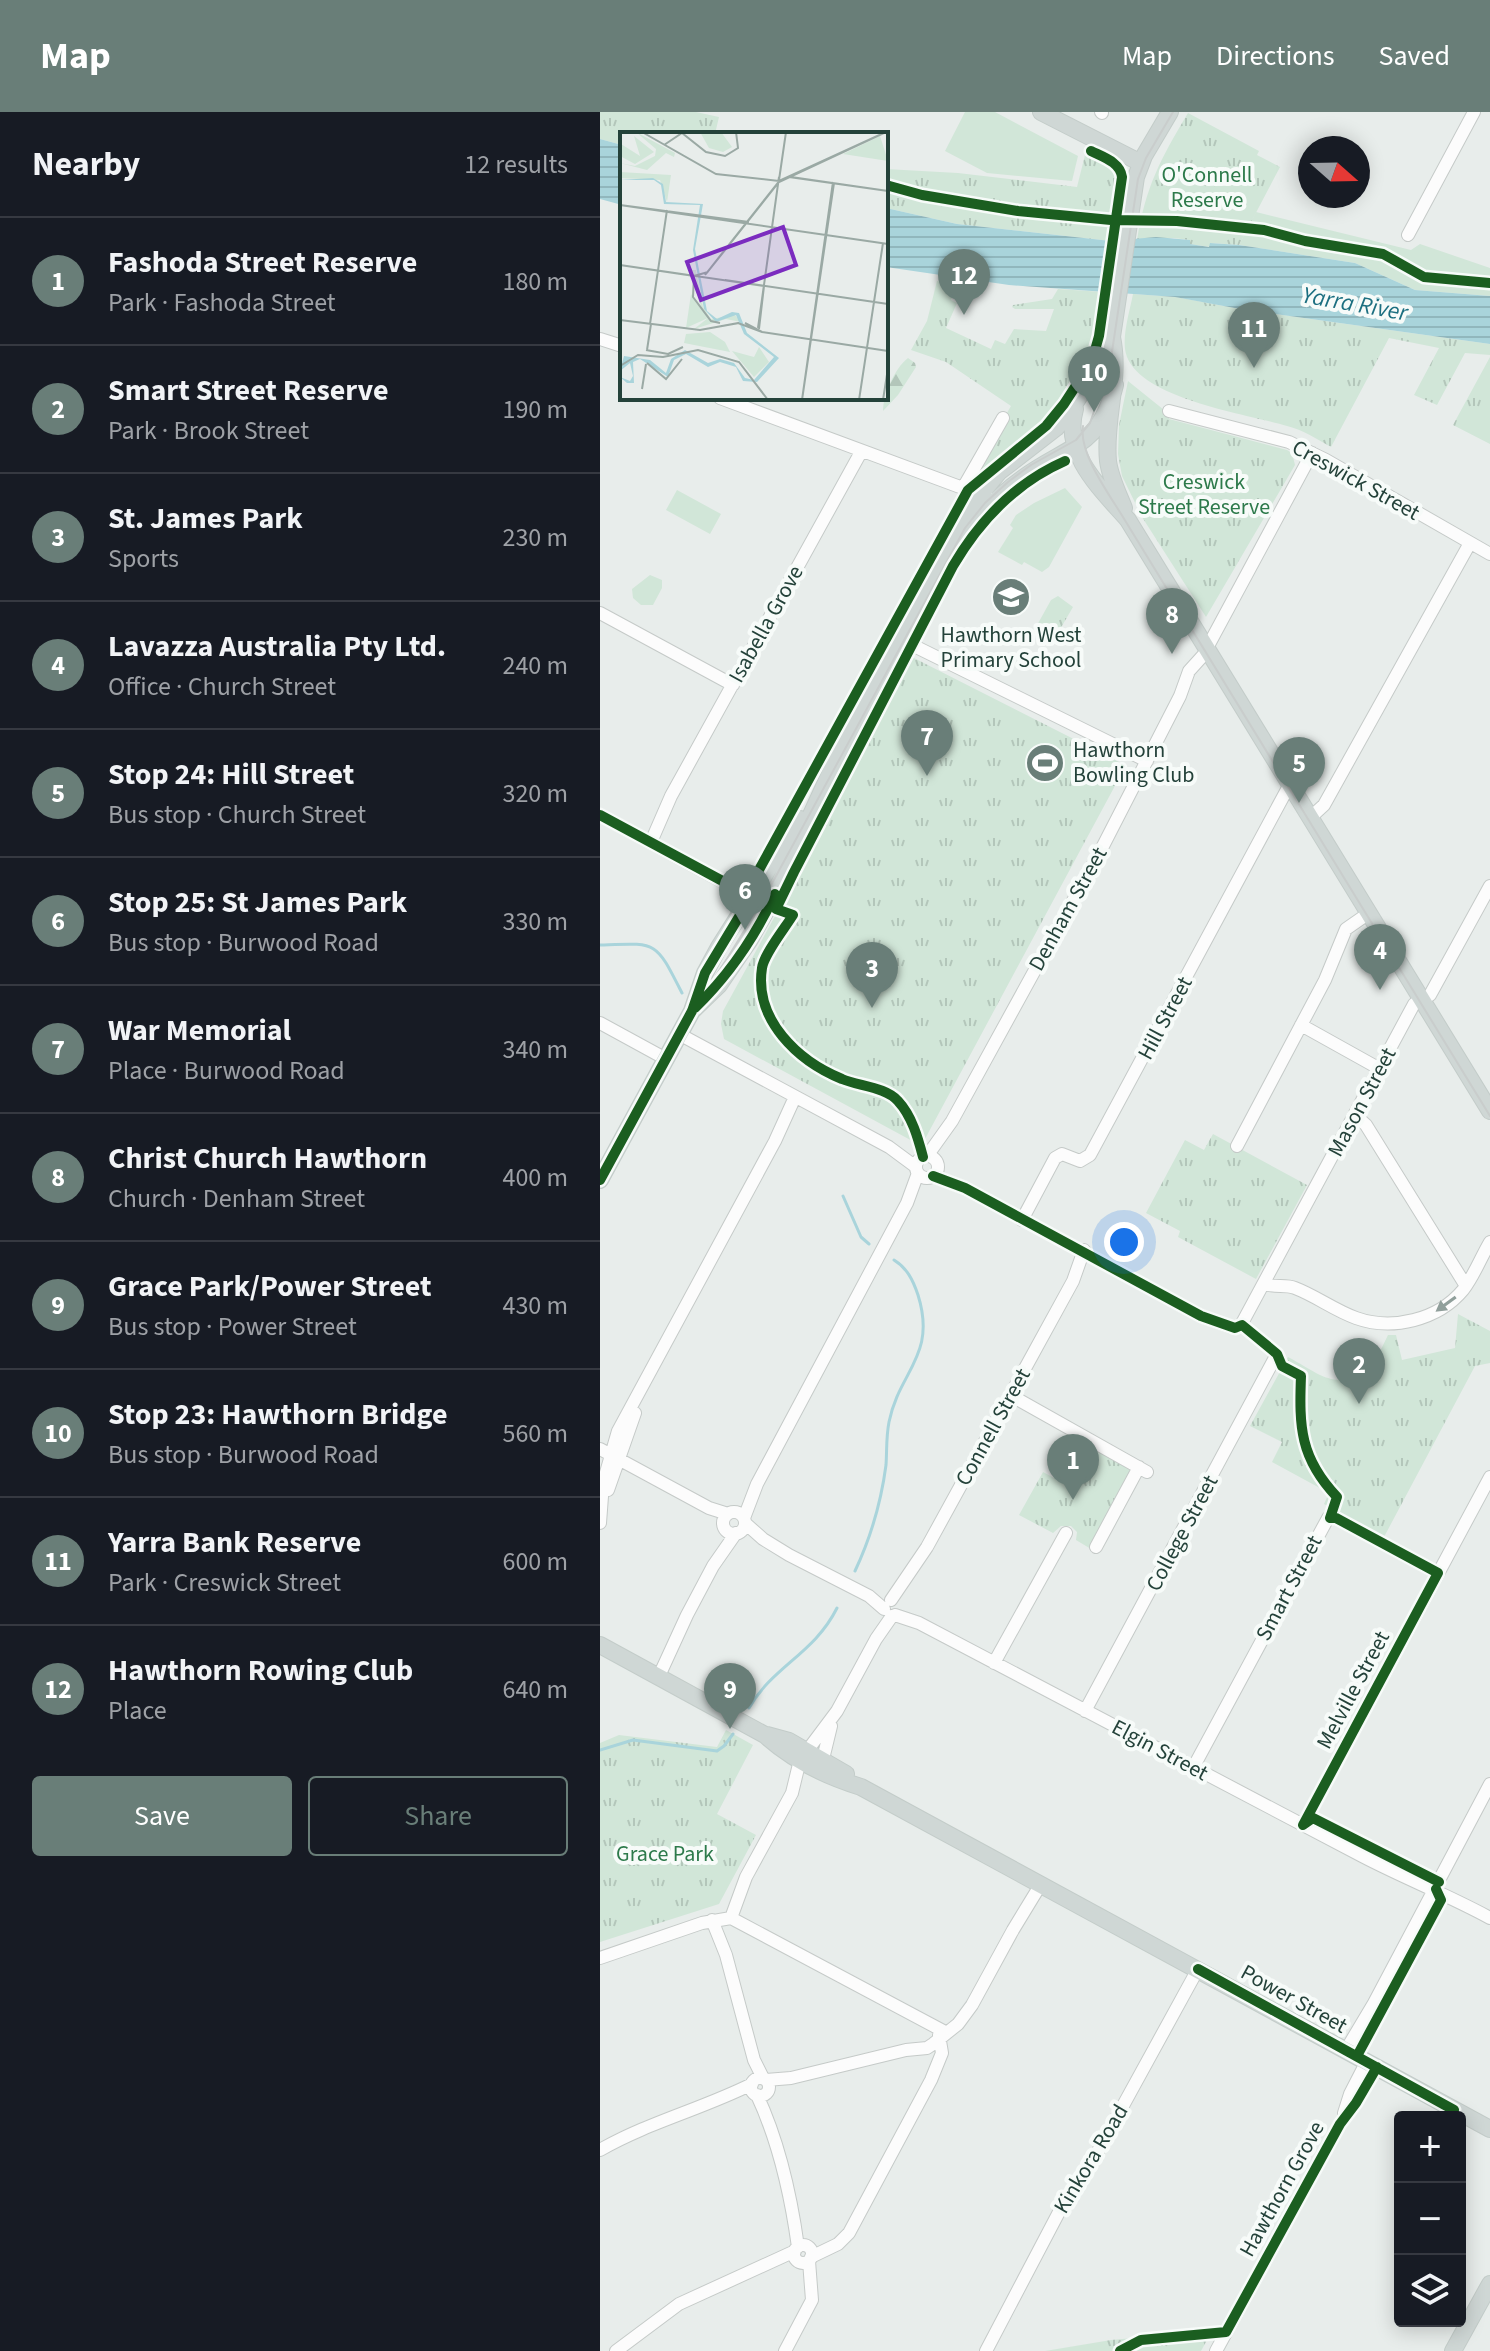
<!DOCTYPE html>
<meta charset="utf-8">
<style>
:root{--surface:#171b24;--page:#242831;--text:#f1f3f6;--muted:#9ea1a6;--line:#363941;--accent:#697e78}
body{margin:0;font-family:"Source Sans 3",sans-serif;background:var(--page);color:var(--text)}
.controls{position:absolute;right:24px;bottom:24px;display:grid;overflow:hidden;border-radius:8px;box-shadow:0 4px 20px #0003}
.controls button{width:72px;height:72px;display:grid;place-items:center;padding:0;border:0;border-bottom:2px solid var(--line);background:var(--surface);color:var(--text);font:40px sans-serif}
.compass{position:absolute;left:698px;top:24px;width:72px;height:72px;border-radius:50%;background:var(--surface);box-shadow:0 4px 20px #0003;rotate:110deg}
.you{position:absolute;left:524px;top:1130px;width:28px;height:28px;margin:-20px;border:6px solid #fff;border-radius:50%;background:#1a73e8;box-shadow:0 0 0 12px #1a73e833}
.badge{display:grid;place-items:center;width:52px;height:52px;border-radius:50%;background:var(--accent);color:#fff;font-size:26px;font-weight:700}
.pin{position:absolute;translate:-50% -66px;filter:drop-shadow(0 2px 4px #0008)}
.pin::after{content:'';position:absolute;top:42px;width:28px;height:24px;background:inherit;clip-path:polygon(0 0,100% 0,50% 100%)}
.list{margin:0;padding:0;list-style:none}
h2{display:flex;justify-content:space-between;align-items:center;height:104px;margin:0;padding:0 32px;font-size:34px}
h2 small{font-size:26px;font-weight:400;color:var(--muted)}
.list li{display:grid;grid-template-columns:52px 1fr auto;gap:24px;align-items:center;box-sizing:border-box;height:128px;padding:0 32px;border-top:2px solid var(--line)}
.list b{display:block;font-size:30px;white-space:nowrap}
.list p{margin:0;font-size:26px;white-space:nowrap;color:var(--muted)}
.list em{font-size:26px;font-style:normal;color:var(--muted)}
.actions{display:flex;gap:16px;padding:24px 32px}
.actions a{flex:1;padding:18px 0;border:2px solid var(--accent);border-radius:8px;text-align:center;font-size:28px;color:var(--accent)}
.actions .main{background:var(--accent);color:#fff}
.icon{flex:none;width:44px;height:44px;fill:none;stroke:currentColor;stroke-width:2;stroke-linecap:round;stroke-linejoin:round}
.map{position:relative;flex:none;width:890px;height:2239px;overflow:hidden}
header{display:flex;align-items:center;gap:48px;box-sizing:border-box;height:112px;padding:0 40px;background:var(--accent);color:#fff}
header strong{font-size:38px}
nav{display:flex;gap:44px;margin-inline-start:auto;font-size:28px}
main{display:flex}
aside{flex:1;background:var(--surface)}
.map>svg:first-child{display:block}
.green{fill:#d1e6d8}
.forest{fill:url(#forest-firs)}
.park{fill:url(#park-tufts)}
.water{fill:url(#water-rules)}
.lines{fill:none;stroke-linecap:round;stroke-linejoin:round}
.stream{stroke:#a9d4db;stroke-width:3}
.minor-casing{stroke:#c5cac8;stroke-width:14}
.major-casing{stroke:#c3ccc9;stroke-width:18}
.minor{stroke:#fcfcfc;stroke-width:12}
.major{stroke:#cfd7d5;stroke-width:16}
.tram{stroke:#c9cdcc;stroke-width:2}
.cycleway-casing{stroke:#f7fbf9;stroke-width:15}
.cycleway{stroke:#1b5e20;stroke-width:10}
.oneway{fill:#909f9b}
.labels{text-anchor:middle;dominant-baseline:central;stroke-width:8;stroke-linejoin:round;paint-order:stroke}
.park-label{font-size:22px;fill:#2d7a4b;stroke:#f7fbf9}
.street-label{font-size:22px;fill:#24423a;stroke:#f7fbf9}
.poi-label{font-size:22px;fill:#24423a;stroke:#f7fbf9}
.water-label{font-size:24px;font-style:italic;fill:#1c6f80;stroke:#f7fbf9}
.inset-road{fill:none;stroke:#9aa9a4;stroke-width:2}
.view{fill:#7b2cbf;fill-opacity:0.15;stroke:#7b2cbf;stroke-width:4}
.inset-edge{fill:none;stroke:#24423a;stroke-width:4}
</style>
<header>
<strong>Map</strong>
<nav><a>Map</a><a>Directions</a><a>Saved</a></nav>
</header>
<main>
<aside>
<h2>Nearby<small>12 results</small></h2>
<ul class="list">
<li><span class="badge">1</span><div><b>Fashoda Street Reserve</b><p>Park · Fashoda Street</p></div><em>180 m</em></li>
<li><span class="badge">2</span><div><b>Smart Street Reserve</b><p>Park · Brook Street</p></div><em>190 m</em></li>
<li><span class="badge">3</span><div><b>St. James Park</b><p>Sports</p></div><em>230 m</em></li>
<li><span class="badge">4</span><div><b>Lavazza Australia Pty Ltd.</b><p>Office · Church Street</p></div><em>240 m</em></li>
<li><span class="badge">5</span><div><b>Stop 24: Hill Street</b><p>Bus stop · Church Street</p></div><em>320 m</em></li>
<li><span class="badge">6</span><div><b>Stop 25: St James Park</b><p>Bus stop · Burwood Road</p></div><em>330 m</em></li>
<li><span class="badge">7</span><div><b>War Memorial</b><p>Place · Burwood Road</p></div><em>340 m</em></li>
<li><span class="badge">8</span><div><b>Christ Church Hawthorn</b><p>Church · Denham Street</p></div><em>400 m</em></li>
<li><span class="badge">9</span><div><b>Grace Park/Power Street</b><p>Bus stop · Power Street</p></div><em>430 m</em></li>
<li><span class="badge">10</span><div><b>Stop 23: Hawthorn Bridge</b><p>Bus stop · Burwood Road</p></div><em>560 m</em></li>
<li><span class="badge">11</span><div><b>Yarra Bank Reserve</b><p>Park · Creswick Street</p></div><em>600 m</em></li>
<li><span class="badge">12</span><div><b>Hawthorn Rowing Club</b><p>Place</p></div><em>640 m</em></li>
</ul>
<div class="actions"><a class="main">Save</a><a>Share</a></div>
</aside>
<div class="map">
<svg width="890" height="2239" viewBox="0 0 890 2239">
<defs>
<pattern id="forest-firs" width="22" height="20" patternUnits="userSpaceOnUse" patternTransform="scale(2)"><rect width="22" height="20" fill="#d1e6d8"/><path d="M5 1l3.5 6h-7zM16 11l3.5 6h-7z" fill="#b3c6ba"/></pattern>
<pattern id="park-tufts" width="24" height="20" patternUnits="userSpaceOnUse" patternTransform="scale(2)"><rect width="24" height="20" fill="#d1e6d8"/><path d="M3 7l-1-3M5 7V3M7 7l1-3M15 17l-1-3M17 17v-4M19 17l1-3" fill="none" stroke="#b3c6ba"/></pattern>
<pattern id="water-rules" width="6" height="5" patternUnits="userSpaceOnUse" patternTransform="scale(2)"><rect width="6" height="5" fill="#a9d4db"/><path d="M0 2.5h6" fill="none" stroke="#91b7bd"/></pattern>
</defs>
<rect width="100%" height="100%" fill="#e8edeb"/>
<!-- green -->
<path class="green" d="M 365,0 L 395,0 L 478,44 L 472,69 L 387,61 L 345,39 Z
M 656,100 L 811,138 L 820,132 L 890,156 L 890,184 L 815,178 L 755,151 L 639,133 Z
M 465,376 L 482,395 L 449,455 L 442,460 L 424,450 L 422,453 L 398,440 L 413,416 L 410,413 L 416,403 L 434,391 Z
M 77,378 L 121,402 L 110,422 L 66,398 Z
M 50,463 L 62,468 L 62,476 L 53,493 L 41,493 L 33,486 L 32,477 Z"/>
<!-- forest -->
<path class="forest" d="M 308,246 L 315,251 L 316,255 L 298,283 L 283,299 C 283,283 294,257 308,246 Z"/>
<!-- park -->
<path class="park" d="M 0,0 L 96,0 L 119,5 L 115,22 L 22,22 L 22,33 L 0,27 Z
M 588,1 L 659,39 L 657,43 L 680,55 L 639,133 L 611,131 L 610,135 L 589,132 L 589,128 L 574,126 L 537,128 C 546,74 560,48 588,1 Z
M 486,39 L 516,55 L 521,64 L 511,129 L 357,112 L 286,96 L 286,57 L 358,61 L 477,75 Z
M 337,169 L 357,172 L 351,188 L 357,191 L 346,216 L 391,237 L 395,228 L 405,232 L 414,217 L 446,219 L 454,197 L 415,197 L 412,195 L 413,193 L 452,187 L 458,177 L 503,180 C 495,237 483,278 438,318 C 417,336 394,350 374,369 L 368,367 L 411,294 L 346,250 L 311,238 L 327,209 Z
M 533,182 L 576,185 L 640,197 L 890,232 L 890,243 L 865,241 L 837,293 L 814,283 L 839,236 L 789,226 L 731,335 C 717,327 703,318 687,314 C 648,302 531,286 525,237 C 523,220 530,198 533,182 Z
M 890,245 L 890,332 L 853,313 Z
M 528,269 L 569,302 L 569,307 L 687,338 L 692,341 L 695,353 L 606,505 L 542,405 L 522,364 L 518,342 L 519,313 Z
M 458,484 L 473,495 L 459,519 L 447,520 L 436,515 L 451,488 Z
M 312,545 L 523,652 L 524,657 L 325,1027 L 316,1031 L 124,927 L 121,912 L 123,899 L 180,795 L 206,739 L 305,547 Z
M 613,1022 L 707,1073 L 656,1167 L 578,1125 L 580,1119 L 546,1101 L 585,1028 L 604,1038 Z
M 858,1202 L 890,1219 L 890,1251 L 875,1254 L 784,1425 L 724,1392 L 729,1381 L 672,1350 L 682,1330 L 650,1314 L 688,1245 C 722,1263 729,1276 769,1262 L 788,1223 L 796,1223 L 802,1248 L 855,1236 Z
M 488,1331 L 535,1357 L 491,1437 L 476,1428 L 477,1420 L 471,1414 L 461,1414 L 453,1421 L 419,1403 L 443,1360 L 465,1372 Z
M 126,1618 L 153,1633 L 117,1702 L 156,1723 L 119,1792 L 0,1830 L 0,1631 L 19,1623 L 117,1635 Z
M 612,2219 L 601,2239 L 445,2239 L 511,2228 Z"/>
<!-- water -->
<path class="water" d="M 0,27 L 22,33 L 22,93 L 0,87 Z
M 286,96 L 357,112 L 511,129 L 556,125 L 590,128 L 590,132 L 609,135 L 610,131 L 639,133 L 755,151 L 815,178 L 890,184 L 890,232 L 640,197 L 575,185 L 409,173 L 286,155 Z"/>
<g class="lines">
<!-- stream -->
<path class="stream" d="M 0,833 C 58,831 55,828 82,881
M 243,1084 L 261,1125 L 269,1132
M 255,1459 C 271,1425 281,1391 286,1353 C 287,1339 286,1325 289,1310 C 299,1259 337,1244 318,1183 C 313,1168 307,1156 294,1148
M 149,1596 C 173,1554 214,1542 237,1496
M 0,1638 L 33,1628 L 117,1639 L 124,1634 L 133,1622"/>
<!-- minor casing -->
<g class="minor-casing">
<path id="minor" d="M 501,0 L 502,1
M 808,123 L 874,0
M 0,227 L 22,234
M 120,286 L 387,385
M 569,299 L 689,330 L 726,348 L 890,442
M 363,376 L 403,306
M 0,501 L 133,573
M 300,527 L 547,649
M 607,536 L 712,341
M 0,703 L 138,778 L 170,792
M 711,705 L 724,693 L 870,431
M 51,730 L 71,684 L 261,340
M 0,911 L 66,947
M 701,913 L 780,957
M 79,922 L 289,1035 L 316,1055
M 755,1003 L 766,1013 L 866,1174
M 637,1034 L 725,868 L 746,817 L 769,801
M 327,1044 L 352,1009 L 502,736 L 580,584 L 589,559 L 608,538
M316 1055a11 11 0 1 1 22 0a11 11 0 1 1-22 0Z
M 333,1064 L 365,1076 L 601,1204 L 631,1215 L 640,1215 L 814,892 L 830,883 L 890,774
M 422,1108 L 455,1046 L 462,1042 L 480,1049 L 490,1043 L 690,672
M 665,1172 C 676,1176 685,1172 695,1176 C 716,1184 734,1198 756,1206 C 792,1219 838,1208 863,1178 C 874,1164 881,1145 890,1130
M 410,1283 L 547,1360
M 0,1337 L 109,1396 L 128,1402
M 8,1378 L 35,1301
M123 1411a11 11 0 1 1 22 0a11 11 0 1 1-22 0Z
M 144,1406 L 157,1372 L 307,1091 L 318,1061
M 0,1411 L 3,1371 L 18,1319 L 175,1029 L 195,985
M 145,1411 L 163,1427 L 189,1443 L 269,1484 L 284,1497
M 496,1435 L 539,1355
M 291,1488 L 327,1435 L 473,1169 L 484,1138
M 295,1503 L 319,1511 L 762,1744 C 804,1766 848,1783 890,1806
M 394,1551 L 466,1421
M 59,1564 L 87,1503 L 113,1454 L 136,1421
M 485,1599 L 677,1242
M 207,1639 L 237,1599 L 276,1527 L 292,1504
M 223,1647 L 231,1614
M 593,1656 L 728,1406 L 736,1406 L 838,1461
M 703,1713 L 890,1365
M 131,1806 L 146,1765 L 192,1681 L 200,1648
M 112,1808 L 126,1843 L 154,1948 L 163,1966
M 0,1846 L 102,1811 L 131,1806 L 347,1921
M 746,1938 L 774,1891 L 890,1672
M151 1975a9 9 0 1 1 18 0a9 9 0 1 1-18 0Z
M 166,1968 L 191,1966 L 306,1938 L 327,1936 L 333,1932 L 358,1912 L 372,1893 L 413,1818 L 441,1772
M 157,1983 C 179,2030 191,2084 198,2135
M 744,2001 L 750,1982 L 767,1949
M 0,2038 C 49,2010 102,1997 152,1972
M194 2142a9 9 0 1 1 18 0a9 9 0 1 1-18 0Z
M 211,2145 L 238,2132 L 249,2121 L 331,1968 L 342,1941 L 339,1923
M 16,2239 L 79,2192 L 195,2139
M 185,2239 L 212,2188 L 209,2149
M 386,2239 L 459,2100 L 491,2052 L 598,1857
M 616,2239 L 740,2012 L 756,1991 L 777,1955"/>
</g>
<!-- major casing -->
<g class="major-casing">
<path id="major" d="M 441,0 L 541,51
M 512,225 C 521,268 504,307 508,349 C 510,365 518,381 524,396
M 475,297 C 462,342 501,377 528,408 L 890,999
M 361,425 C 380,403 399,383 423,366 C 468,333 500,336 515,273
M 92,899 L 119,873 L 149,829 L 170,792 L 233,655 L 372,392 L 399,360 L 456,316 L 469,301 L 496,257 L 512,225 L 536,65 L 544,44 L 570,0
M 0,1068 L 92,899 L 105,861 L 119,835 L 200,707
M 0,1533 L 165,1623 C 192,1648 226,1664 261,1675 L 890,2017
M 167,1623 L 189,1629 L 246,1662
M 853,2239 L 890,2172"/>
</g>
<!-- minor -->
<use href="#minor" class="minor"/>
<!-- major -->
<use href="#major" class="major"/>
<!-- tram -->
<path class="tram" d="M 483,314 C 478,342 512,386 526,410 L 890,1004
M 0,1073 L 92,904 L 163,788 L 365,416 L 385,391 L 408,370 L 431,353 L 476,328 L 490,311 L 510,253 L 538,67 L 546,46 L 573,0"/>
<!-- cycleway casing -->
<g class="cycleway-casing">
<path id="cycleway" d="M 286,73 L 322,83 L 418,99 L 511,108 L 577,109 L 664,118 L 705,129 L 783,142 L 824,165 L 890,171
M 0,703 L 141,779 L 148,769 L 154,767 L 368,378 L 446,314 L 464,292 L 492,249 L 499,224 L 522,65 C 520,50 503,45 491,39
M 95,896 C 129,863 155,825 175,782
M 323,1045 C 318,1026 312,1004 298,989 C 286,975 258,974 242,967 C 198,949 154,908 162,856 C 164,842 185,816 193,803 L 176,797 L 194,760 L 353,454 C 380,408 415,371 465,349
M 333,1064 L 365,1076 L 601,1204 L 635,1216 L 642,1213 L 677,1242 L 682,1254 L 701,1264 C 699,1315 700,1346 737,1385 L 730,1406 L 736,1406 L 838,1461 L 703,1713
M 0,1068 L 92,899 L 105,861 L 160,770
M 703,1713 L 713,1706 L 839,1770
M 598,1857 L 854,1998
M 757,1944 L 841,1788 L 836,1777
M 520,2239 L 541,2228 L 626,2220 L 740,2012 L 756,1991 L 777,1955"/>
</g>
<!-- cycleway -->
<use href="#cycleway" class="cycleway"/>
</g>
<!-- one-way arrows -->
<defs><path id="oneway-solid" d="M-6-.8H1V-3.2L6.5 0L1 3.2V.8H-6Z" transform="scale(2)"/></defs>
<use class="oneway" href="#oneway-solid" transform="translate(846 1192) rotate(144)"/>
<!-- icons -->
<defs>
<g id="school-disc" transform="scale(2)"><circle r="9.5" fill="#697e78" stroke="#f7fbf9"/><path d="M0-5L7-2L0 1L-7-2ZM-4 1L0 2.5L4 1V4Q0 6-4 4Z" fill="#fff"/></g>
<g id="stadium-disc" transform="scale(2)"><circle r="9.5" fill="#697e78" stroke="#f7fbf9"/><path d="M0-5a6.5 5 0 1 0 0 10a6.5 5 0 1 0 0-10ZM-3.5-1.8h7v3.6h-7Z" fill="#fff"/></g>
</defs>
<g fill-rule="evenodd">
<use href="#school-disc" x="411" y="485"/>
<use href="#stadium-disc" x="445" y="651"/>
</g>
<g class="labels">
<!-- park labels -->
<g class="park-label">
<text x="607" y="63">O'Connell<tspan x="607" dy="25">Reserve</tspan></text>
<text x="604" y="370">Creswick<tspan x="604" dy="25">Street Reserve</tspan></text>
<text x="65" y="1742">Grace Park</text>
</g>
<!-- street labels -->
<g class="street-label">
<text transform="translate(756 368) rotate(29)">Creswick Street</text>
<text transform="translate(166 512) rotate(-61)">Isabella Grove</text>
<text transform="translate(468 797) rotate(-61)">Denham Street</text>
<text transform="translate(565 906) rotate(-62)">Hill Street</text>
<text transform="translate(762 990) rotate(-62)">Mason Street</text>
<text transform="translate(393 1315) rotate(-61)">Connell Street</text>
<text transform="translate(582 1421) rotate(-62)">College Street</text>
<text transform="translate(689 1476) rotate(-62)">Smart Street</text>
<text transform="translate(753 1578) rotate(-62)">Melville Street</text>
<text transform="translate(560 1638) rotate(28)">Elgin Street</text>
<text transform="translate(694 1887) rotate(29)">Power Street</text>
<text transform="translate(491 2047) rotate(-59)">Kinkora Road</text>
<text transform="translate(682 2077) rotate(-61)">Hawthorn Grove</text>
</g>
<!-- poi labels -->
<g class="poi-label">
<text x="411" y="523">Hawthorn West<tspan x="411" dy="25">Primary School</tspan></text>
<text x="473" y="638" text-anchor="start">Hawthorn<tspan x="473" dy="25">Bowling Club</tspan></text>
</g>
<!-- water labels -->
<g class="water-label">
<text transform="translate(755 192) rotate(10)">Yarra River</text>
</g>
</g>
<!-- overview -->
<g transform="translate(20 20)">
<rect width="268" height="268" fill="#e8edeb"/>
<path d="M 80,0 L 101,0 L 112,15 L 103,20 L 89,16 ZM 90,200 L 105,210 L 110,220 L 64,211 L 66,202 Z" fill="#d1e6d8"/>
<path d="M 16,0 L 55,21 L 54,25 L 46,21 L 27,38 L 0,31 L 15,34 L 35,24 L 36,17 ZM 0,40 L 51,43 L 47,70 L 40,48 L 0,46 Z" fill="#d1e6d8"/>
<path d="M 260,4 L 268,29 L 223,22 Z" fill="#d1e6d8"/>
<path d="M 14,4 L 34,20 L 15,32 L 0,24 L 1,12 L 20,24 ZM 72,138 L 76,138 L 83,175 L 91,187 L 115,183 L 121,190 L 106,187 L 74,197 L 88,186 L 66,196 L 71,162 L 81,175 ZM 139,215 L 149,230 L 134,245 L 112,219 L 134,225 Z" fill="#d1e6d8"/>
<path d="M 33,46 L 43,52 L 46,70 L 83,72 L 75,117 L 87,179 L 97,187 L 112,180 L 119,181 L 127,201 L 159,226 L 137,250 L 123,249 L 116,235 L 100,230 L 88,235 L 66,222 L 54,228 L 48,245 L 20,227 L 13,230 L 14,251 L 7,251 L 0,245 L 10,249 L 13,244 L 10,231 L 0,239 L 4,224 L 30,228 L 46,241 L 51,227 L 65,218 L 88,231 L 100,227 L 114,231 L 125,246 L 134,248 L 154,225 L 124,202 L 116,183 L 96,190 L 84,177 L 73,118 L 80,73 L 44,72 L 41,53 L 34,48 L 0,48 Z" fill="#a9d4db"/>
<path class="inset-road" d="M 22,0 L 96,42 L 159,49 L 266,0M 44,13 L 62,1 L 86,20 L 105,24 L 118,16 L 116,0M 169,45 L 268,59M 171,45 L 268,59M 159,48 L 166,0M 0,73 L 268,112M 0,73 L 129,90M 0,133 L 74,144 L 88,140M 0,133 L 144,154 L 139,197M 86,142 L 159,50 L 266,0M 85,143 L 160,48M 74,144 L 73,165 L 91,189 L 100,191M 105,148 L 268,172M 0,188 L 80,198 L 119,191M 0,188 L 80,198 L 118,191 L 142,200 L 268,219M 125,191 L 142,200 L 268,219M 30,192 L 47,78M 138,196 L 159,45M 26,218 L 48,222 L 63,215M 27,218 L 31,192M 27,231 L 46,247 L 62,227M 0,234 L 18,223 L 43,225 L 78,218 L 119,230 L 148,268M 22,257 L 26,232M 182,268 L 214,51M 182,268 L 213,50M 239,268 L 263,111M 263,268 L 268,236"/>
<path class="view" d="M 163,95 L 176,133 L 81,168 L 67,130 Z"/>
<rect width="268" height="268" class="inset-edge"/>
</g>
</svg>
<div class="controls">
<button>+</button>
<button>−</button>
<button><svg class="icon" aria-label="layers" viewBox="0 0 24 24"><path d="M12 4l9 5-9 5-9-5zM3 14l9 5 9-5"/></svg></button>
</div>
<svg class="compass" viewBox="-18 -18 36 36"><path d="M0-13l5 13h-10z" fill="#e53935"/><path d="M0 13l5-13h-10z" fill="#9ea1a6"/></svg>
<div class="you"></div>
<div class="pin badge" style="left:473px;top:1388px">1</div>
<div class="pin badge" style="left:759px;top:1292px">2</div>
<div class="pin badge" style="left:272px;top:896px">3</div>
<div class="pin badge" style="left:780px;top:878px">4</div>
<div class="pin badge" style="left:699px;top:691px">5</div>
<div class="pin badge" style="left:145px;top:818px">6</div>
<div class="pin badge" style="left:327px;top:664px">7</div>
<div class="pin badge" style="left:572px;top:542px">8</div>
<div class="pin badge" style="left:130px;top:1617px">9</div>
<div class="pin badge" style="left:494px;top:300px">10</div>
<div class="pin badge" style="left:654px;top:256px">11</div>
<div class="pin badge" style="left:364px;top:203px">12</div>
</div>
</main>
